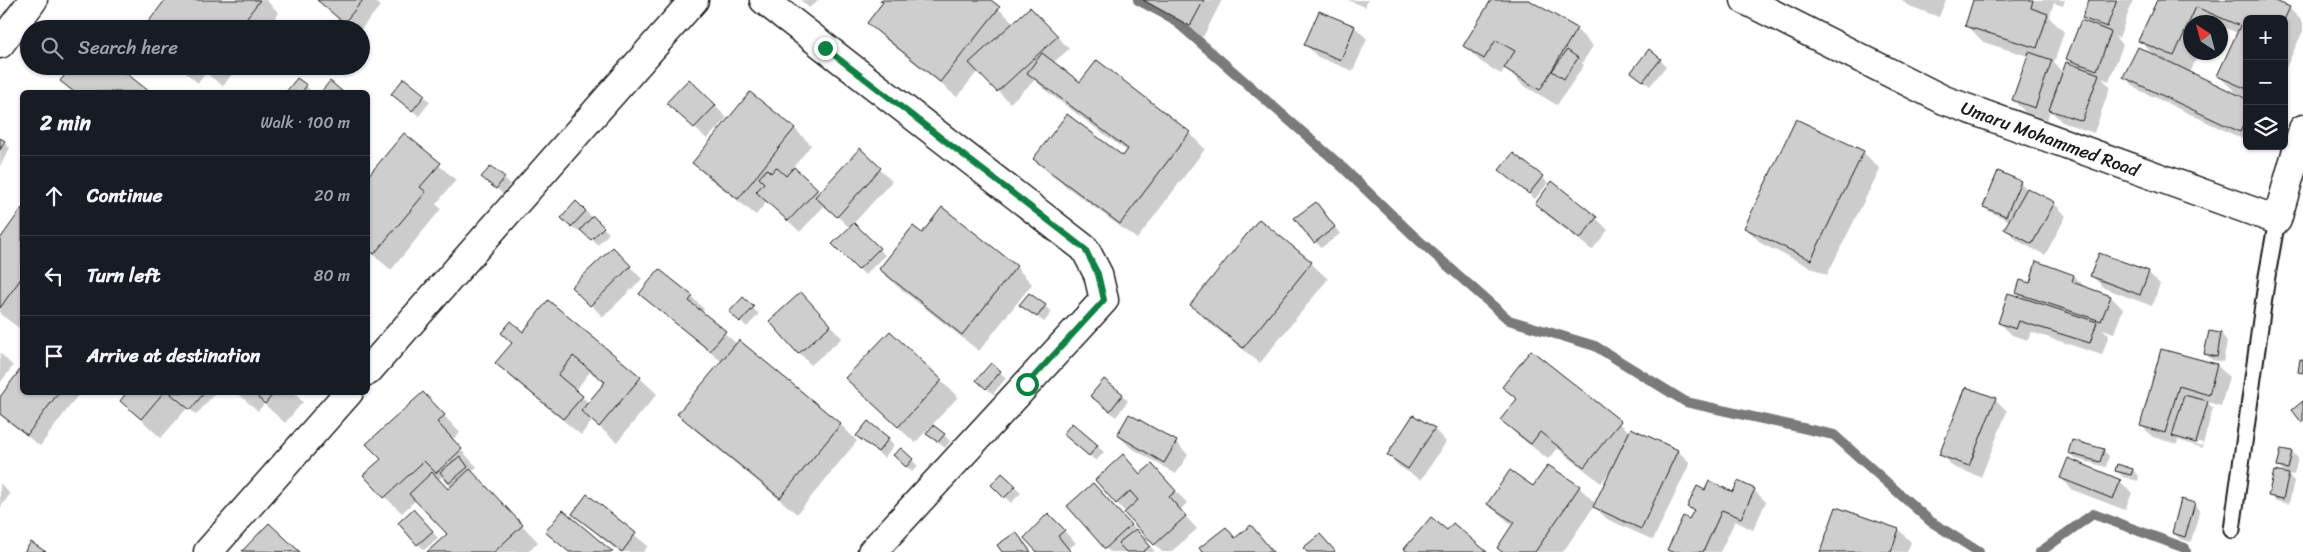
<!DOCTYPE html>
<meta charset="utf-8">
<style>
:root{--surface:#171b24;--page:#242831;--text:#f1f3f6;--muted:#9ea1a6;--line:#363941}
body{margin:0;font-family:Sriracha,sans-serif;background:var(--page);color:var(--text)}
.controls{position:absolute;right:15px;top:15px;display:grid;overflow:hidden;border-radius:8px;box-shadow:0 1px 4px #0004}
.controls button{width:45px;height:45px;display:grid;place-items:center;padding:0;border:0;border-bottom:1px solid var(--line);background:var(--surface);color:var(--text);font:25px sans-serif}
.compass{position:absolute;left:2183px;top:15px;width:45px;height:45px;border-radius:50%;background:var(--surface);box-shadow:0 1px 4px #0004;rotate:324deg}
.stop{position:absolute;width:15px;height:15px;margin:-11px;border:4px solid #0b8043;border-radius:50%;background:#fff}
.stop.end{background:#0b8043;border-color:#fff;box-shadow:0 1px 5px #0008}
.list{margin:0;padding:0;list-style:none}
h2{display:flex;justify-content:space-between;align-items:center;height:65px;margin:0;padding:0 20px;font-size:21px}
h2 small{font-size:16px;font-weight:400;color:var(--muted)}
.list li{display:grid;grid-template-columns:32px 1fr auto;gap:15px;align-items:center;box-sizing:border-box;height:80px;padding:0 20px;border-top:1px solid var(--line)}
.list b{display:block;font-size:19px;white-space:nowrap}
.list em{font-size:16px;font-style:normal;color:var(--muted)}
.icon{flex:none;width:28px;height:28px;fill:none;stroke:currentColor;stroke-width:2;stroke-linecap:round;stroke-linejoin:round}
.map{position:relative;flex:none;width:2303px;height:552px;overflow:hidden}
.search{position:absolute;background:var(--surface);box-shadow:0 1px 4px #0004;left:20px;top:20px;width:350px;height:55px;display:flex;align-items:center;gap:12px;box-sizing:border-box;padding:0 18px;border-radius:28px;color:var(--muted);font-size:19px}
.panel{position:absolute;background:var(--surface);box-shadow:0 1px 4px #0004;left:20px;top:90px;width:350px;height:305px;border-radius:8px}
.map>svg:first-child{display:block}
.shadow{fill:#0003;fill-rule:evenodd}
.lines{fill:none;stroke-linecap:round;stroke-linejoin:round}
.stream{stroke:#7a7a7a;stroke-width:10}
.building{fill:#cecece;stroke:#1c1c1c}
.service-casing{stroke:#1c1c1c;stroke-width:19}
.minor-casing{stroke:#1c1c1c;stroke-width:31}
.service{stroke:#fff;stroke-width:15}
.minor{stroke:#fff;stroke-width:28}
.route{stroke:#0b8043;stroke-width:6}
.labels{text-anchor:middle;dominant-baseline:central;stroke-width:4;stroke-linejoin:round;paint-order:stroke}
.street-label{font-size:18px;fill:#1c1c1c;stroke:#fff}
</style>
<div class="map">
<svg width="2303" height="552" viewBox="0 0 2303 552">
<rect width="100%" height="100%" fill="#fff"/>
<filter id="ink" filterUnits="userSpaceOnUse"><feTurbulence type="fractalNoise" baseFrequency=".02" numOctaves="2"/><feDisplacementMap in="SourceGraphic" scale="10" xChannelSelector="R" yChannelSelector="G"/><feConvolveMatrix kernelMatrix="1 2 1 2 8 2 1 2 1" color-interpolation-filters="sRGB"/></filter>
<g filter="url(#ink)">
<!-- shadow -->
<path class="shadow" d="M 166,0 L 266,0 L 279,13 L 267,29 L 144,29 Z
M 318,0 L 374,0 L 380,6 L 361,29 L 351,29 Z
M 801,0 L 819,0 L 809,8 Z
M 879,0 L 989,0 L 1014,23 L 1042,20 L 1069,49 L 1053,63 L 1080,83 L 1189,133 L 1205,149 L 1137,239 L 1051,175 L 1035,158 L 1123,158 L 1128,152 L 1045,90 L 1035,80 L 1010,103 L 978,71 L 957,97 L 885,39 L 869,23 L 883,4 Z
M 1222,0 L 1203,37 L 1156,13 L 1144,1 Z
M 1348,0 L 1368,0 L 1365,7 Z
M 1492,0 L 1527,0 L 1576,29 L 1593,46 L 1582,63 L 1584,65 L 1557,105 L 1523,85 L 1505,68 L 1501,74 L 1481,62 L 1464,46 Z
M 1902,0 L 1946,0 L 1939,17 L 1907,5 Z
M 1975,0 L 2065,0 L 2063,6 L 2054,3 L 2049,17 L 2064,32 L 2054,63 L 2063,73 L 2077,68 L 2068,58 L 2092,26 L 2084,17 L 2090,0 L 2133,0 L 2119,38 L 2114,36 L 2123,45 L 2109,81 L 2102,78 L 2110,87 L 2094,133 L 2062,122 L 2050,110 L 2047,120 L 2025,112 L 2013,100 L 2028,56 L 1983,42 L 1967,25 Z
M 2158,0 L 2270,0 L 2289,8 L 2303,22 L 2303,31 L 2284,72 L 2284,19 L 2247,19 L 2247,97 L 2237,94 L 2219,76 L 2238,33 L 2220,26 L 2220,22 L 2190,22 L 2190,52 L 2199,52 L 2190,73 L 2247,100 L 2247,141 L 2137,89 L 2125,77 L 2156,57 L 2140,41 Z
M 1320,12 L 1355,27 L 1367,39 L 1353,71 L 1318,57 L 1306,45 Z
M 1660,60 L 1666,66 L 1650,86 L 1639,78 Z
M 115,66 L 148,92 L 73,92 L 61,81 Z
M 177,66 L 238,66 L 223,86 L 206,73 L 198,83 Z
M 297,79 L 306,86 L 312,92 L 287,92 Z
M 750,93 L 795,129 L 811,145 L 793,168 L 820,193 L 860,150 L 892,181 L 853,224 L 885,255 L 865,275 L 834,244 L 850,228 L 825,205 L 800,232 L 767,201 L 756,215 L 710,179 L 694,163 Z
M 392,94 L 424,96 L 430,102 L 419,116 Z
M 715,106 L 727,118 L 707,139 L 680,115 Z
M 404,135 L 456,180 L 436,204 L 441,209 L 391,270 L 368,250 L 368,178 Z
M 0,140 L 10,148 L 0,166 Z
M 1863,152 L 1880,169 L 1827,275 L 1762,244 L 1745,227 Z
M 491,168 L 510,184 L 503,194 L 483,177 Z
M 1500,170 L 1542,177 L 1548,183 L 1535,199 Z
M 2020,182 L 2026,188 L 2054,203 L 2066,216 L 2045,255 L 2018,241 L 2006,229 L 2010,221 L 1990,212 L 1984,206 Z
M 577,203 L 609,233 L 598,245 L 581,229 L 578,232 L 563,218 Z
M 1536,204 L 1596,218 L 1608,230 L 1592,250 L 1548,216 Z
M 1322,209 L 1340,234 L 1321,248 L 1296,218 Z
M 22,210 L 22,323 L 19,328 L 0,314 L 0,241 Z
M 922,235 L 1016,267 L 1032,284 L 979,351 L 897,286 L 880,269 Z
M 613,249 L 642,279 L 603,317 L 573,287 Z
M 1311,263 L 1328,279 L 1260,363 L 1208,322 L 1192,305 Z
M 659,271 L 692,297 L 704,309 L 701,313 L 737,344 L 739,341 L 841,425 L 857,441 L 797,514 L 696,431 L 679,414 L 722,362 L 640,294 Z
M 2148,272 L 2160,284 L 2152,306 L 2104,288 L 2092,276 Z
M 2074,276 L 2086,288 L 2111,297 L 2123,309 L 2114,333 L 2103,329 L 2109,335 L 2102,355 L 2031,332 L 2028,340 L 2012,335 L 2000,323 L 2024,299 L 2017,293 L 2031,284 Z
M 1029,294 L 1052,312 L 1044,322 L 1021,304 Z
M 743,299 L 759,314 L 747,327 L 731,312 Z
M 813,306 L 842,338 L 811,365 L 770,321 Z
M 523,334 L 640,378 L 657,394 L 617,442 L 592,421 L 581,435 L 513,379 L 497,363 ZM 590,372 L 605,384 L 589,403 L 575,391 Z
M 2221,334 L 2227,341 L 2223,362 L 2212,360 L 2205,353 Z
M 2162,351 L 2217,365 L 2229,377 L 2221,406 L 2207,402 L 2213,408 L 2202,448 L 2178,440 L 2177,444 L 2153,437 L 2141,425 ZM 2179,437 L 2203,443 L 2202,446 L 2179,439 Z
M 1531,352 L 1630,432 L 1632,430 L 1678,451 L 1690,463 L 1653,540 L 1607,519 L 1594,506 L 1563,552 L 1502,552 L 1513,526 L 1488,504 L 1534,488 L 1579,487 L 1596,504 L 1610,471 L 1601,483 L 1557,448 L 1548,459 L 1518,436 L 1502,420 L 1518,400 L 1504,387 Z
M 0,353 L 13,366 L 0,383 Z
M 991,364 L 1006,378 L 993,394 L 984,386 Z
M 22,370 L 22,392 L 76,392 L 78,395 L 40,446 L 0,415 L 0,399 Z
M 847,378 L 941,381 L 958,397 L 915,443 Z
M 1104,380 L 1128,401 L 1116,417 L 1092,396 Z
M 128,392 L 216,392 L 196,415 L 188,407 L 161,438 L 121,401 Z
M 236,392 L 293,392 L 303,402 L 285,423 L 264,404 L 258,411 Z
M 1995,399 L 2007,411 L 1981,477 L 1953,467 L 1941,454 Z
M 439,410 L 460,433 L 452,440 L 477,467 L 472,472 L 538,542 L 528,552 L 429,552 L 448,534 L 416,500 L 402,513 L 385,497 ZM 441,477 L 452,488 L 449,491 L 438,480 Z
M 1072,425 L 1104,452 L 1096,461 L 1071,440 Z
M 1434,429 L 1446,442 L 1421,480 L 1400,467 L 1388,455 Z
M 928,434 L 944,435 L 950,441 L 945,448 Z
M 1118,435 L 1176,442 L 1188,455 L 1176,474 L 1130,447 Z
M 858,436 L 888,439 L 894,445 L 884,458 Z
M 901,449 L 918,466 L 912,472 L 895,455 Z
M 2103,450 L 2109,456 L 2106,467 L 2076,459 L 2070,453 Z
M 2292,452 L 2298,458 L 2294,475 L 2286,473 L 2294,481 L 2289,504 L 2276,501 L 2269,495 L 2287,475 L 2278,466 Z
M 1123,456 L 1141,475 L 1152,466 L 1187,503 L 1180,510 L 1197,529 L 1171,552 L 1162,552 L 1117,503 Z
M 2133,470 L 2139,476 L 2138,481 L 2123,477 L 2117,471 Z
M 1002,475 L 1021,493 L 1011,503 L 993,485 Z
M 2061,478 L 2120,481 L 2132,493 L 2125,510 L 2073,490 Z
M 0,483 L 10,494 L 0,508 Z
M 1093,484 L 1142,536 L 1155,552 L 1110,552 L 1106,548 L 1069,506 Z
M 1754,490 L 1766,502 L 1753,530 L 1735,521 L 1720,552 L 1671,552 L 1669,549 L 1694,512 L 1689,507 L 1706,492 L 1734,494 Z
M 587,496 L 648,546 L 643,552 L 619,552 L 573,514 Z
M 2194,504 L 2200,510 L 2191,542 L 2180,539 L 2174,533 Z
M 1048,515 L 1076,543 L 1069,548 L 1072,552 L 1038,552 Z
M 419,517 L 438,538 L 424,550 L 399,523 Z
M 269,524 L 298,552 L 245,552 L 244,551 Z
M 1251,527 L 1274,552 L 1204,552 L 1226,528 L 1236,538 Z
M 1899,530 L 1911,542 L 1907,552 L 1821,552 Z"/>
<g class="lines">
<!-- stream -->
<path class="stream" d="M 1138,0 L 1172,18 L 1339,164 L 1415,237 L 1509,320 L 1595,346 L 1686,402 L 1834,435 L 1930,521 L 1979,552
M 2040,552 L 2093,514 L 2185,548 L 2186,552"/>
</g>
<!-- building -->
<path class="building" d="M 165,0 L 260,0 L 238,29 L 143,29 Z
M 317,0 L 363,0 L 344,23 Z
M 880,0 L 991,0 L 1000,7 L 940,82 L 867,23 L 883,2 Z
M 1143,0 L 1204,0 L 1190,26 Z
M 1491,0 L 1529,0 L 1577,28 L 1540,90 L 1504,68 L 1515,51 L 1496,40 L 1484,59 L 1463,46 Z
M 1973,0 L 2033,0 L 2031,8 L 2048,14 L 2037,48 L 1965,26 Z
M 2089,0 L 2117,0 L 2107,27 L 2082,18 Z
M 2157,0 L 2273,0 L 2290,7 L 2284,20 L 2247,19 L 2247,89 L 2217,76 L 2240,26 L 2196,7 L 2174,56 L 2138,41 Z
M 1030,7 L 1058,36 L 997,92 L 969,63 Z
M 1319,11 L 1355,26 L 1341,60 L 1304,45 Z
M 2081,20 L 2111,32 L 2097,70 L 2066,59 Z
M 2138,47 L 2247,99 L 2247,117 L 2240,132 L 2123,77 Z
M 1649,49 L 1661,59 L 1643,81 L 1631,72 Z
M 1567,50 L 1578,58 L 1564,79 L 1552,71 Z
M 2029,52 L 2052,60 L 2035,108 L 2012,100 Z
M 1042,53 L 1080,82 L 1097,60 L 1190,132 L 1120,224 L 1033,159 L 1067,114 L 1123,156 L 1128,149 L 1027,73 Z
M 2066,62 L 2099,74 L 2082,121 L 2049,110 Z
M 72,66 L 117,66 L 150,92 L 74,92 L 60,81 Z
M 297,78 L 307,85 L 302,92 L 286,92 Z
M 404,78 L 425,95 L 412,111 L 391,94 Z
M 689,79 L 716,105 L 694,128 L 666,103 Z
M 330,81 L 343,92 L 321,92 Z
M 750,92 L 795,128 L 738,199 L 692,163 Z
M 1796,119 L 1864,151 L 1811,260 L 1744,228 Z
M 404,133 L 441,163 L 420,187 L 426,192 L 374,254 L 368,249 L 368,176 Z
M 0,138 L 5,141 L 0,150 Z
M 860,148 L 881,168 L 837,217 L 815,197 Z
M 1513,153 L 1543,176 L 1529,194 L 1499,170 Z
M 491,166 L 505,177 L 496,189 L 481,177 Z
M 776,167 L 786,176 L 794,167 L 818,189 L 788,221 L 756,192 L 764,183 L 759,178 L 767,169 L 771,173 Z
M 1998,171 L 2021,181 L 2006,216 L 1983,207 Z
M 1552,181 L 1597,217 L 1580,239 L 1535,204 Z
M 2027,188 L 2055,202 L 2032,244 L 2004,229 Z
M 576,201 L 586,211 L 571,227 L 561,218 Z
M 1316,202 L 1335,227 L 1314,243 L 1294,218 Z
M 942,207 L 1017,266 L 962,335 L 879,269 L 913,226 L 922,233 Z
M 22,208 L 22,277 L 0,308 L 0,239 Z
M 593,216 L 604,227 L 591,240 L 580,230 Z
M 1259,219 L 1312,262 L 1243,348 L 1190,305 Z
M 854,223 L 880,248 L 858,270 L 832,244 Z
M 613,247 L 631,266 L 590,306 L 571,287 Z
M 2099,253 L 2149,271 L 2140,295 L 2090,276 Z
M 2036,261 L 2074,275 L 2072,282 L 2111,296 L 2101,321 L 2016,293 L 2020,280 L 2030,283 Z
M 659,269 L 693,296 L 689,301 L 726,331 L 710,351 L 639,294 Z
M 801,292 L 831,325 L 798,354 L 769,321 Z
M 1029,293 L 1046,305 L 1037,317 L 1019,305 Z
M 2008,293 L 2097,322 L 2090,343 L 2019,321 L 2016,329 L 1998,323 Z
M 743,297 L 754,307 L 740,322 L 729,312 Z
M 548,300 L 641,377 L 599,427 L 581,411 L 605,382 L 573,356 L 558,375 L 583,396 L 563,419 L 495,363 L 512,343 L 501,333 L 511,321 L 523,332 Z
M 890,331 L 942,380 L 898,427 L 845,378 Z
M 2209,331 L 2221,333 L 2217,357 L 2204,354 Z
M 739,340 L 841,424 L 780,498 L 677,414 Z
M 2161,349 L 2217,364 L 2209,395 L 2179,386 L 2165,433 L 2140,426 Z
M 1531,350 L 1621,421 L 1584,467 L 1540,432 L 1531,444 L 1500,420 L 1517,399 L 1502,387 Z
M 2300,359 L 2303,360 L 2303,373 L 2298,372 Z
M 991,363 L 1001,371 L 986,389 L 976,380 Z
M 22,367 L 22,392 L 59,392 L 27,435 L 0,414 L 0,397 Z
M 1104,379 L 1123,394 L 1110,411 L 1090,396 Z
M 1966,387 L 1996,398 L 1969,466 L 1939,455 Z
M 127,392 L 164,392 L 141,419 L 120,401 Z
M 172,392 L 205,392 L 190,410 L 171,394 Z
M 252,392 L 275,392 L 265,404 Z
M 423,392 L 445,415 L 437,422 L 462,449 L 436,473 L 424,461 L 384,498 L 363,475 L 381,459 L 366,444 Z
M 2184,395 L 2208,401 L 2196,443 L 2172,436 Z
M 2303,401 L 2303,422 L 2302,423 L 2292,410 Z
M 1129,414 L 1177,441 L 1164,463 L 1117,435 Z
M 1413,415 L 1435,428 L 1408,469 L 1387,455 Z
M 868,421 L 889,438 L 878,452 L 856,436 Z
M 1072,423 L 1098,445 L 1089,456 L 1063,434 Z
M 933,425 L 945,434 L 938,442 L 926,434 Z
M 1631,428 L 1678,450 L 1641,529 L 1593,507 Z
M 2072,440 L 2104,449 L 2100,462 L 2068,453 Z
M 901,448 L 913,459 L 906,467 L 893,455 Z
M 2281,449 L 2292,451 L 2288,469 L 2277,467 Z
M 1123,454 L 1140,474 L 1152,464 L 1176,491 L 1169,497 L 1186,516 L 1154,545 L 1124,513 L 1138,500 L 1130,491 L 1116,504 L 1095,480 Z
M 460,456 L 468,467 L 449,483 L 440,472 Z
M 2068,458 L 2121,480 L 2113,499 L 2060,478 Z
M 2117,464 L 2133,469 L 2131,475 L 2115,471 Z
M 1548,465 L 1580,486 L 1535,552 L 1502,552 L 1497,548 L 1514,522 L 1487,504 L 1510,470 L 1533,486 Z
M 470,469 L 523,525 L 494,552 L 427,552 L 447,534 L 409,494 L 432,472 L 448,489 Z
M 2274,471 L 2289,474 L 2283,499 L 2268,496 Z
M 1002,473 L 1016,486 L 1004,498 L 991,485 Z
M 1709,481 L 1733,492 L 1738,481 L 1755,489 L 1741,518 L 1722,510 L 1703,552 L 1672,552 L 1667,550 L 1683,516 L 1689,519 L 1694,510 L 1687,507 L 1697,486 L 1705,490 Z
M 1093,483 L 1131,525 L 1105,549 L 1067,506 Z
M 587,494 L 636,533 L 622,552 L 572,514 Z
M 2181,499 L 2195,503 L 2185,537 L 2172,533 Z
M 1836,507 L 1899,529 L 1891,552 L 1820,552 Z
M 413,509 L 433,531 L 417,545 L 398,523 Z
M 563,510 L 613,552 L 569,552 L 545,532 Z
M 1048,513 L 1065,530 L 1058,536 L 1071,552 L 1037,552 L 1024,538 Z
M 1431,517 L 1447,530 L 1453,523 L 1487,552 L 1408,552 L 1404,549 Z
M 269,523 L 300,552 L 242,551 Z
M 1251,525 L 1273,552 L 1202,552 L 1199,548 L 1226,527 L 1235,538 Z
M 1136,529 L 1150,546 L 1143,552 L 1126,552 L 1118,543 Z
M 1016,532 L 1031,552 L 1002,552 L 997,545 Z
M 1320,534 L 1335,551 L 1334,552 L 1307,552 L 1303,548 Z
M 31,542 L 46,552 L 24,552 Z"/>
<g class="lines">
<!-- service casing -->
<g class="service-casing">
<path id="service" d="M 2232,530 L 2267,276 L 2277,220"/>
</g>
<!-- minor casing -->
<g class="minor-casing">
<path id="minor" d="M 764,0 L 1085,249 L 1098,274 L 1104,300 L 872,552
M 1745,0 L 1944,100 L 2277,220 L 2303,129
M 0,44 L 33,0
M 368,371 L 694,0
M 208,552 L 349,392"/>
</g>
<!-- service -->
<use href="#service" class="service"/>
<!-- minor -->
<use href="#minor" class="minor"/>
</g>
</g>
<g class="lines" filter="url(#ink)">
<!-- route -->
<path class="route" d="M 825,48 L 1085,249 L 1098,274 L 1104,300 L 1027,384"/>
</g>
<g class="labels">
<!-- street labels -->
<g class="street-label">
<text transform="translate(2050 139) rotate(20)">Umaru Mohammed Road</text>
</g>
</g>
</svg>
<div class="controls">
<button>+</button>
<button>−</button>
<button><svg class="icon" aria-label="layers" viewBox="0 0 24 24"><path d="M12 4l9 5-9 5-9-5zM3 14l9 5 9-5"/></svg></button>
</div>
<svg class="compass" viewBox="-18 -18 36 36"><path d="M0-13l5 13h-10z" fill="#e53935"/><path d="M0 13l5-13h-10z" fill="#9ea1a6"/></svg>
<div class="stop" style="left:1027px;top:384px"></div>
<div class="stop end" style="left:825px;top:48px"></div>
<div class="search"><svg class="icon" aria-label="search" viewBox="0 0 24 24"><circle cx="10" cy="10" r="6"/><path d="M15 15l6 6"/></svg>Search here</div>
<section class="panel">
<h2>2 min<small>Walk · 100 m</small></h2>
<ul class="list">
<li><svg class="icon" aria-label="ahead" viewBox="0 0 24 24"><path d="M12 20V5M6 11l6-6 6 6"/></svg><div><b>Continue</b></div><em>20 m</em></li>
<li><svg class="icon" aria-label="left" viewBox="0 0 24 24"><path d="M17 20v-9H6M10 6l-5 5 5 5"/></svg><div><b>Turn left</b></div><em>80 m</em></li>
<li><svg class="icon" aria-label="arrive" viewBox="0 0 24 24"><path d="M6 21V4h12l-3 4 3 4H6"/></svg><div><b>Arrive at destination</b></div></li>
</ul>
</section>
</div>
